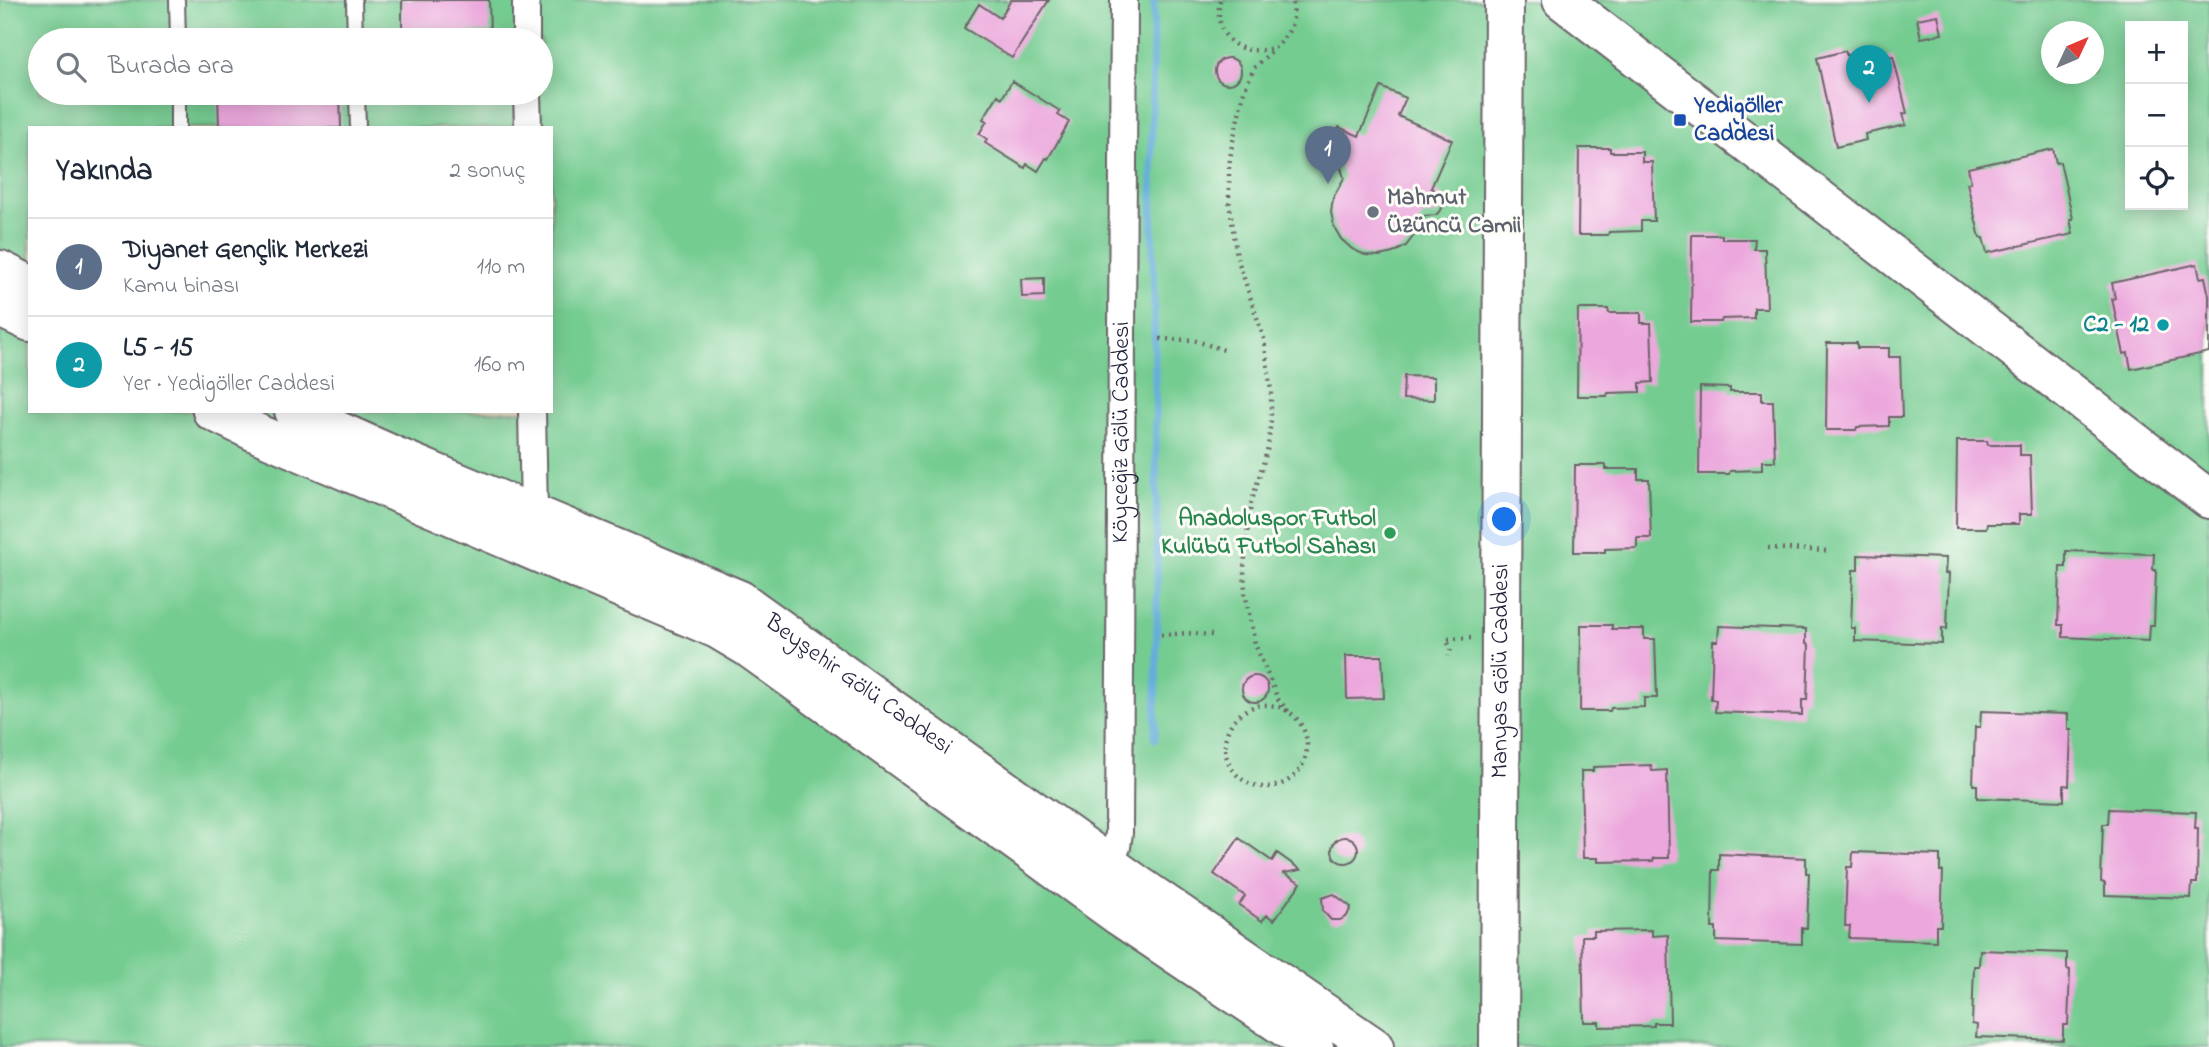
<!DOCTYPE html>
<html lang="tr">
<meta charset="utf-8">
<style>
:root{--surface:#fff;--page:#f2f2f3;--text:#1f2937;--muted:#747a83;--line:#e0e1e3;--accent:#b5179e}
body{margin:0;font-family:"Indie Flower",sans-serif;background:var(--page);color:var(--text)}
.controls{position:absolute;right:21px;top:21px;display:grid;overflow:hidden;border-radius:0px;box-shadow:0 4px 18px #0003}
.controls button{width:63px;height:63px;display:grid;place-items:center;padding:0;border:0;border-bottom:2px solid var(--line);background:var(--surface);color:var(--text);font:35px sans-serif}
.compass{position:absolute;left:2041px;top:21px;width:63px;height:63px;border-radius:50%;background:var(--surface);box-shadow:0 4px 18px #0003;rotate:46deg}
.you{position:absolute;left:1505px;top:520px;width:24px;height:24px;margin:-18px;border:5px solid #fff;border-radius:50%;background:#1a73e8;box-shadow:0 0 0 10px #1a73e833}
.badge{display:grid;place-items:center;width:46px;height:46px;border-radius:50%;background:var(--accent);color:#fff;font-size:23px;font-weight:700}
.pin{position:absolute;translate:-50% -58px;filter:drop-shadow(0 2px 4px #0008)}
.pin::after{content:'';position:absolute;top:37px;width:24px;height:21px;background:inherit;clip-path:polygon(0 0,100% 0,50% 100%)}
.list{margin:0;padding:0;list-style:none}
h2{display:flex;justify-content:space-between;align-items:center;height:91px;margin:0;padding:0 28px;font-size:30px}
h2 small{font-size:23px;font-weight:400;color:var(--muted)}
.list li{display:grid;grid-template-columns:46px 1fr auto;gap:21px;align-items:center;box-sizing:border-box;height:98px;padding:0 28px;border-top:2px solid var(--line)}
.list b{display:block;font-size:26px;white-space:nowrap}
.list p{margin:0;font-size:23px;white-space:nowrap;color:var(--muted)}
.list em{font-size:23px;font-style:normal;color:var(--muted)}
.icon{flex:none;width:38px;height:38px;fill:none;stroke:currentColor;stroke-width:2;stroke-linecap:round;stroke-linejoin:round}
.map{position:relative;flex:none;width:2209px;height:1047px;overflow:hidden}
.search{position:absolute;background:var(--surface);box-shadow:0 4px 18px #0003;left:28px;top:28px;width:525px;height:77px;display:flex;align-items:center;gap:18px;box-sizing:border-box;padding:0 24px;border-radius:38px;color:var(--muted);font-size:26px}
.panel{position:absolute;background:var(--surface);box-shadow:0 4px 18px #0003;left:28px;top:126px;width:525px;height:287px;border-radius:0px}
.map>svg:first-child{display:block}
.green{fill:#74cc91;stroke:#4b7766;stroke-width:2;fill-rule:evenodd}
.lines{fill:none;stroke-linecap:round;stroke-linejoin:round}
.stream{stroke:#66addc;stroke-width:7}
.building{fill:#eca8dd}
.lane-casing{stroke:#6a6468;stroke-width:18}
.street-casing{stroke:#6a6468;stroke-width:30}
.secondary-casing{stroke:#6a6468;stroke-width:42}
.path{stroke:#6a6468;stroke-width:4.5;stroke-dasharray:2 5;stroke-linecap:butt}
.lane{stroke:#fff;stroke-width:14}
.street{stroke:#fff;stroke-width:26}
.secondary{stroke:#fff;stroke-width:38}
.transit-dot{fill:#1a4fb4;stroke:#fdfcf7;stroke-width:2.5}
.worship-dot{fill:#6b7280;stroke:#fdfcf7;stroke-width:2.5}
.culture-dot{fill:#0f9aa8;stroke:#fdfcf7;stroke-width:2.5}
.leisure-dot{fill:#2e9e5b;stroke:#fdfcf7;stroke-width:2.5}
.labels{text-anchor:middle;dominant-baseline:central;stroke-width:6;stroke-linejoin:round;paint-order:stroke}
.transit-label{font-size:24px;font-weight:bold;fill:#164399;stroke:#fdfcf7;text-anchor:start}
.worship-label{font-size:24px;font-weight:bold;fill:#5b616d;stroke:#fdfcf7;text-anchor:start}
.culture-label{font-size:24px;font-weight:bold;fill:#0d838f;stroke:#fdfcf7;text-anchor:end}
.street-label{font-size:24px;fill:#22223b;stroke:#fdfcf7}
.leisure-label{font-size:24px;font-weight:bold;fill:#27864d;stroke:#fdfcf7;text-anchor:end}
</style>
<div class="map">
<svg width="2209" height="1047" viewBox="0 0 2209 1047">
<rect width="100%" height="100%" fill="#fdfcf7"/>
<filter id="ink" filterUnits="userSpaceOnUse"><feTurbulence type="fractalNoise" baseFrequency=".0143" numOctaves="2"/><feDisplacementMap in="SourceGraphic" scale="14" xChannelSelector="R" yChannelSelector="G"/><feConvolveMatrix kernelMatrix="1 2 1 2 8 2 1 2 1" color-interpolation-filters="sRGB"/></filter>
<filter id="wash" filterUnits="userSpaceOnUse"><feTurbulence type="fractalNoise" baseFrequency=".00686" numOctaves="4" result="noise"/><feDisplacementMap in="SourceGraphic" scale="28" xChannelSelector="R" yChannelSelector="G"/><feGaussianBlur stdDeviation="1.57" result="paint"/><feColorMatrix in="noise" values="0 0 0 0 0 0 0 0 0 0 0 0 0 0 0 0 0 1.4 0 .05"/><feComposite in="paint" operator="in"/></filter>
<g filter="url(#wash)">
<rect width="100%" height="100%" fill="#efdebc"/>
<!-- green -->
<path class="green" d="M 0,0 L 2209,0 L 2209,1047 L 0,1047 ZM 2130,26 L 2183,26 L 2183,205 L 2130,205 ZM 2052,32 L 2094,32 L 2094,74 L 2052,74 ZM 40,40 L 541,40 L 541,93 L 40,93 ZM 30,128 L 551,128 L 551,411 L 30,411 Z"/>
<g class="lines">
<!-- stream -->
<path class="stream" d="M 1154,0 C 1153,55 1151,110 1152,165 C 1154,356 1160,548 1155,739"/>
</g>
<g id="blocks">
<!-- building -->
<path class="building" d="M 402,0 L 489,0 L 490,32 L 402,34 Z
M 1011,0 L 1049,0 L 1012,58 L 964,28 L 979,4 L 1000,18 Z
M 1938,15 L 1942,34 L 1921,38 L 1917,19 Z
M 1877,49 L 1879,59 L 1893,56 L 1907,113 L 1903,114 L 1906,125 L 1865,134 L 1866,140 L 1836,147 L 1817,58 L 1845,51 L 1847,56 Z
M1215 71a13 13 0 1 1 26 0a13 13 0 1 1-26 0Z
M 1012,81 L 1060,111 L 1058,115 L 1069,122 L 1048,159 L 1046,158 L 1038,171 L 1027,164 L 1025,168 L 985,143 L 987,139 L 979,134 L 987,121 L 983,119 L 998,95 L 1002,98 Z
M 1381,87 L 1406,98 L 1398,116 L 1452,140 L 1431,188 L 1443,197 L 1444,206 L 1436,215 L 1422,216 L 1415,234 L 1406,246 L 1393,253 L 1379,256 L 1365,255 L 1352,249 L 1341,239 L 1334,227 L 1331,212 L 1333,198 L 1344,178 L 1336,151 L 1330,148 L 1339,127 L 1359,136 Z
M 218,93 L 340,93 L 341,128 L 219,128 Z
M 1579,148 L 1610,148 L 1610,152 L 1642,152 L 1642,162 L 1652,162 L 1654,221 L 1641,221 L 1641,231 L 1609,232 L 1608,235 L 1578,235 Z
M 2053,149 L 2056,163 L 2060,162 L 2073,219 L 2070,219 L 2073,234 L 1987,253 L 1983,238 L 1980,238 L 1967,183 L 1971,182 L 1968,168 Z
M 1692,235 L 1722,235 L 1722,239 L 1755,239 L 1754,249 L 1765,249 L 1767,308 L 1754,308 L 1754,318 L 1722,319 L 1721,322 L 1691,322 Z
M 2197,264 L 2200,278 L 2205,277 L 2209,296 L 2209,352 L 2131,369 L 2128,353 L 2124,354 L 2112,299 L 2115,298 L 2112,283 Z
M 1044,278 L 1044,296 L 1022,297 L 1021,279 Z
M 1578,309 L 1608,309 L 1609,313 L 1641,313 L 1641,323 L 1651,323 L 1653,382 L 1640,383 L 1640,392 L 1608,393 L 1607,396 L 1577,396 Z
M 1827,343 L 1857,343 L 1857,348 L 1889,348 L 1889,357 L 1900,357 L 1902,417 L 1889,417 L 1889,426 L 1857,427 L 1856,430 L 1826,430 Z
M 1404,376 L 1434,377 L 1434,400 L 1403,399 Z
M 1700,387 L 1730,388 L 1730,392 L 1762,392 L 1762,401 L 1773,401 L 1775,461 L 1762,461 L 1762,470 L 1730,471 L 1729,474 L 1699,474 Z
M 1957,441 L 1987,441 L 1988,445 L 2020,445 L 2020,455 L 2030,455 L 2032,514 L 2019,514 L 2019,524 L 1987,524 L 1986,528 L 1956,528 Z
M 1575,465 L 1606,465 L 1606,469 L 1638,469 L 1638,479 L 1649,479 L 1651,538 L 1637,538 L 1637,548 L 1605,549 L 1605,552 L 1574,552 Z
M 2066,551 L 2154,554 L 2153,570 L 2156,570 L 2154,625 L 2150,625 L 2149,641 L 2063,637 L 2063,625 L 2058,625 L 2060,567 L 2066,567 Z
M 1858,555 L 1946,558 L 1945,574 L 1949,573 L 1947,629 L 1942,628 L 1942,644 L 1855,641 L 1855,628 L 1851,628 L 1853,570 L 1858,570 Z
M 1581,625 L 1612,625 L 1612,629 L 1644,629 L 1644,639 L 1655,639 L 1657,698 L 1644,698 L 1644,707 L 1611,708 L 1610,711 L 1580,711 Z
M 1719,626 L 1806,629 L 1806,644 L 1809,645 L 1807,700 L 1802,700 L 1802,715 L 1715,712 L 1716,700 L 1711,699 L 1713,641 L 1718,641 Z
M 1346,656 L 1382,656 L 1384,698 L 1347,699 Z
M1242 689a13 13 0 1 1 26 0a13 13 0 1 1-26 0Z
M 1981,711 L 2068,714 L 2068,730 L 2071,730 L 2069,786 L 2064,785 L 2064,801 L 1977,798 L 1977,785 L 1973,785 L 1975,727 L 1980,727 Z
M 1651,765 L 1652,771 L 1667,770 L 1669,858 L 1654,858 L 1653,861 L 1598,862 L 1598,858 L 1583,858 L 1581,771 L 1593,771 L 1593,767 Z
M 2109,809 L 2196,812 L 2195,828 L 2198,828 L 2197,883 L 2192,883 L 2191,898 L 2105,895 L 2105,883 L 2101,882 L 2103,824 L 2108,824 Z
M1332 850a13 13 0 1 1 26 0a13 13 0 1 1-26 0Z
M 1239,838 L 1272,861 L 1277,853 L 1301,870 L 1284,873 L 1301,883 L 1274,920 L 1267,915 L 1262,921 L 1239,905 L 1245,896 L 1214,874 Z
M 1853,852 L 1940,855 L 1940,871 L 1943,871 L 1941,926 L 1936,926 L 1936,941 L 1849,938 L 1850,926 L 1845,926 L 1847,867 L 1852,867 Z
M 1719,854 L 1806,858 L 1806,873 L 1809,873 L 1807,928 L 1802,928 L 1802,944 L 1716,941 L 1716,928 L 1712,928 L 1713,870 L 1719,870 Z
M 1334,894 L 1351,907 L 1347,916 L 1340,920 L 1331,920 L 1323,911 L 1322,898 Z
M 1652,930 L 1652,936 L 1668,935 L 1670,1023 L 1654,1023 L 1654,1026 L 1599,1027 L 1599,1022 L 1584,1022 L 1582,936 L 1594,936 L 1594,931 Z
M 1980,950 L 2067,953 L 2067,969 L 2070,970 L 2068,1025 L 2063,1025 L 2063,1040 L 1976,1037 L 1977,1025 L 1972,1024 L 1974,966 L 1979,966 Z"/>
</g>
</g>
<g filter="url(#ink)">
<use href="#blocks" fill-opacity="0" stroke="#6a6468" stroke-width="2"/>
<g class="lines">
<!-- lane casing -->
<g class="lane-casing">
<path id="lane" d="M 177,0 L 178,40
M 354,0 L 355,40
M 178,93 L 178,128
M 357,93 L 358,128"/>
</g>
<!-- street casing -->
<g class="street-casing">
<g id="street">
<path d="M 526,0 L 526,40"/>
<path d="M 527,93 L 528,128"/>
<path d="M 532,411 L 534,512"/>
<path id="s1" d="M 1108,864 L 1117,847 L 1119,833 L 1124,0"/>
</g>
</g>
<!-- secondary casing -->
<g class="secondary-casing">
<g id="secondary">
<path d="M 1562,0 L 2209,499"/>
<path d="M 0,270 L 30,285"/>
<path d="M 0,308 L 30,322"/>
<path d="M 212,411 L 259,434 L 717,629 L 749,648 L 1119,916 L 1314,1047"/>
<path id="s2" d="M 294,411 L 397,457 L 740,600 L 1138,885 L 1374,1047"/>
<path id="s3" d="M 1499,1047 L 1504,0"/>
</g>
</g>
<!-- path -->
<path class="path" d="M 1220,0 C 1213,35 1237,58 1272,48
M 1281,42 L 1254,68 L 1244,92 L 1232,145 L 1229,167 L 1229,200 L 1237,257 L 1264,339 L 1271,391 L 1271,420 L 1268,447 L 1251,504 L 1247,534 L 1244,568 L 1245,593 L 1255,644 L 1278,699 L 1289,712
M 1279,43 C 1292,31 1296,17 1292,0
M 1160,339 L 1193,340 L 1224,350
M 1768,548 L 1828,551
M 1161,635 L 1187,633 L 1213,635
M 1448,639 L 1473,638
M 1448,643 L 1451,649 L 1448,656
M1225 746a41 41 0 1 1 82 0a41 41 0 1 1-82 0Z"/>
<!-- lane -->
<use href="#lane" class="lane"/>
<!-- street -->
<use href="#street" class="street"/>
<!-- secondary -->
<use href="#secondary" class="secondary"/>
</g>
</g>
<!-- markers -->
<rect class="transit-dot" x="1673" y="113" width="14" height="14" rx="3.5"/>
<circle class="worship-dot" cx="1373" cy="212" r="7"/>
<circle class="culture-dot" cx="2163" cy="325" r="7"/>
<circle class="leisure-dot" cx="1390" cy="533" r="7"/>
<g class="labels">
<!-- transit labels -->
<g class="transit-label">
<text x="1694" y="106">Yedigöller<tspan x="1694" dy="28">Caddesi</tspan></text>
</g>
<!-- worship labels -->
<g class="worship-label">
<text x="1387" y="198">Mahmut<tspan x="1387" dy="28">Üzüncü Camii</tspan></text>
</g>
<!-- culture labels -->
<g class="culture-label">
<text x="2149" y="325">C2 - 12</text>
</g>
<!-- street labels -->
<g class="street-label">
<text stroke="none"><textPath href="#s1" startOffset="434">Köyceğiz Gölü Caddesi</textPath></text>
<text stroke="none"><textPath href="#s3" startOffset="376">Manyas Gölü Caddesi</textPath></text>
<text stroke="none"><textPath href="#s2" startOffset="630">Beyşehir Gölü Caddesi</textPath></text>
</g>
<!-- leisure labels -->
<g class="leisure-label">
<text x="1376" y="519">Anadoluspor Futbol<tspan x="1376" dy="28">Kulübü Futbol Sahası</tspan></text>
</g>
</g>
</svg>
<div class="controls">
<button>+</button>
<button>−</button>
<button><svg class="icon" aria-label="locate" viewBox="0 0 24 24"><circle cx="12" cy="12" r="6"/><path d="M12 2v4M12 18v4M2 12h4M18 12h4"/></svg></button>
</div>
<svg class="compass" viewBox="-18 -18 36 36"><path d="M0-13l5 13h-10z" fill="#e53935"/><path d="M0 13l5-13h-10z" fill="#747a83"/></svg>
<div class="you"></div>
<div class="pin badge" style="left:1328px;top:184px;background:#5c6f8a">1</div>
<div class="pin badge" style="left:1869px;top:103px;background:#0f9aa8">2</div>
<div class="search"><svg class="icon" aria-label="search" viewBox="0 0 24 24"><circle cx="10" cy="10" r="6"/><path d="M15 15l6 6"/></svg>Burada ara</div>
<section class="panel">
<h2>Yakında<small>2 sonuç</small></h2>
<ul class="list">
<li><span class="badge" style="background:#5c6f8a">1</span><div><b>Diyanet Gençlik Merkezi</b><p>Kamu binası</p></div><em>110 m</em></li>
<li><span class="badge" style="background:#0f9aa8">2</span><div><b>L5 - 15</b><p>Yer · Yedigöller Caddesi</p></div><em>160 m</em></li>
</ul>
</section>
</div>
